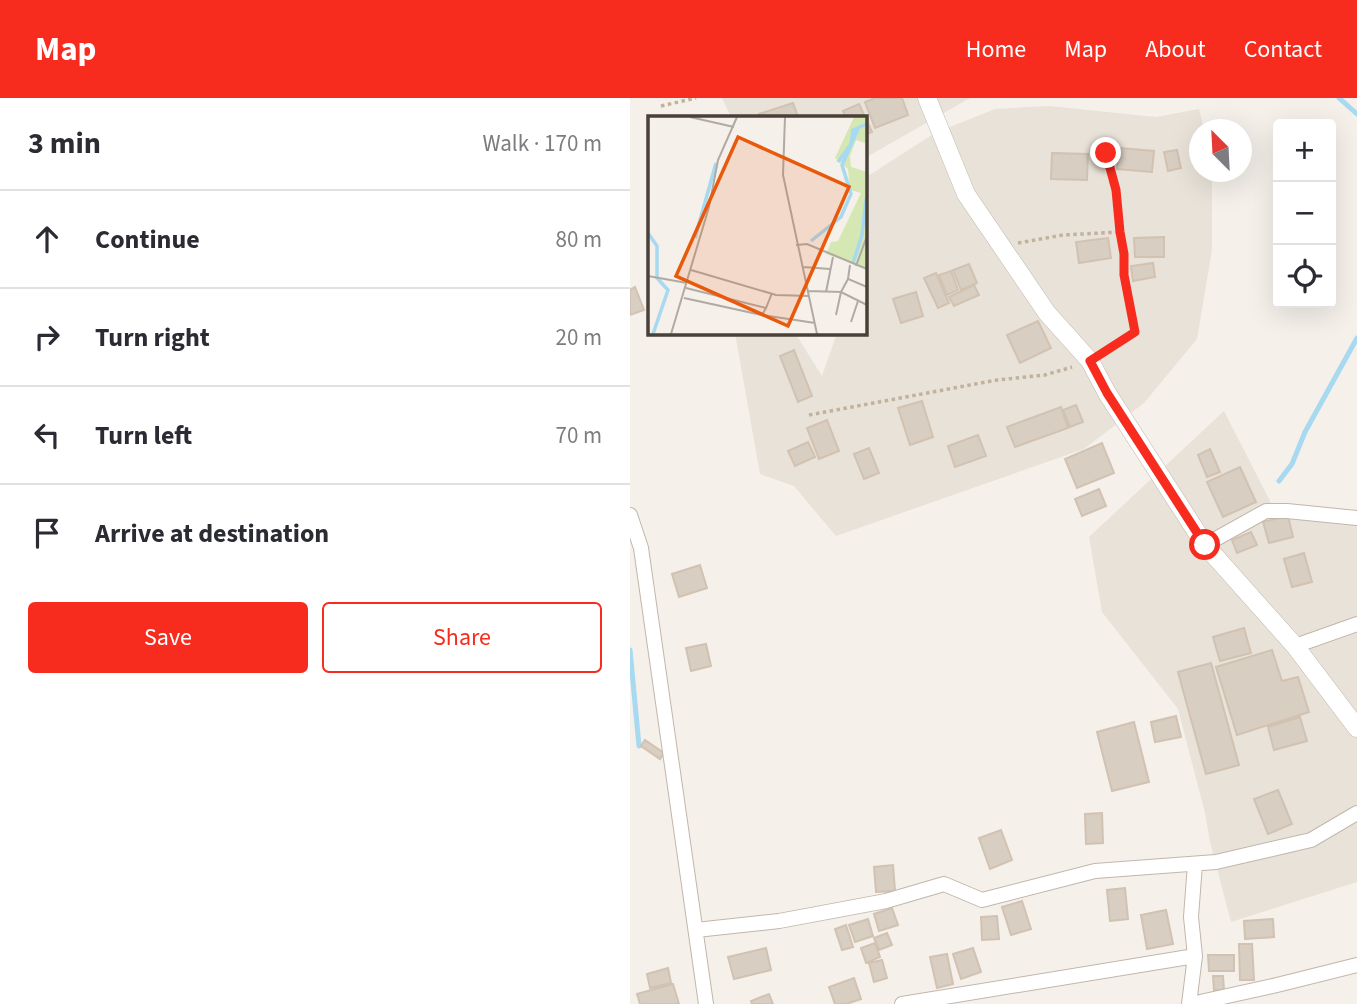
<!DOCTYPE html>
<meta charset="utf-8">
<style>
:root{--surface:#fff;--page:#f7f7f7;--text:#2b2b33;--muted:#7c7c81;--line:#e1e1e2;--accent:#f72b1e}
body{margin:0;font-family:"Source Sans 3",sans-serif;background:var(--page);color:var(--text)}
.controls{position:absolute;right:21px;top:21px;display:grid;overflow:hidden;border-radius:7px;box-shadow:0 7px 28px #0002}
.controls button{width:63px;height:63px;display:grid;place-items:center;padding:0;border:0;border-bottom:2px solid var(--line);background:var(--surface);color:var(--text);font:35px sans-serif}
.compass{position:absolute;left:559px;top:21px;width:63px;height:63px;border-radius:50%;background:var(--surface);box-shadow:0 7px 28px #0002;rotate:336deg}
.stop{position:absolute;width:21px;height:21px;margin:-16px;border:5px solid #f72b1e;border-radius:50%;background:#fff}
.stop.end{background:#f72b1e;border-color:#fff;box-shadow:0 2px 7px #0008}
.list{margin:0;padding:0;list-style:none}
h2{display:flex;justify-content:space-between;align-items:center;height:91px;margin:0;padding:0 28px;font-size:30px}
h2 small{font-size:23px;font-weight:400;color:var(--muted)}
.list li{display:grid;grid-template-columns:46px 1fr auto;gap:21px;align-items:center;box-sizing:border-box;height:98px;padding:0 28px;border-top:2px solid var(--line)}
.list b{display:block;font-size:26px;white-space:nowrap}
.list em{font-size:23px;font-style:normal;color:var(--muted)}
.actions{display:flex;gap:14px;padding:21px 28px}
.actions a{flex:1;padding:16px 0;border:2px solid var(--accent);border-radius:7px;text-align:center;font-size:24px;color:var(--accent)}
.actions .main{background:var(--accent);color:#fff}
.icon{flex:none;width:38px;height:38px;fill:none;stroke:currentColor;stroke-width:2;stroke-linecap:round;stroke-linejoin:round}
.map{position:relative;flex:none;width:727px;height:906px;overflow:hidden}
header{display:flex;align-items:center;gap:42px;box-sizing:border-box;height:98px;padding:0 35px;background:var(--accent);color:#fff}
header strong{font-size:33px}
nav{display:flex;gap:38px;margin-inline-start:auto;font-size:24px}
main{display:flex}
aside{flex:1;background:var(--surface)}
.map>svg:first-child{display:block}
.residential{fill:#e8e2d8}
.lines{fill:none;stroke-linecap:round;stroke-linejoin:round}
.stream{stroke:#a7d9f0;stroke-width:5}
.building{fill:#d9cec2;stroke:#d1c2b2;stroke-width:2}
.minor-casing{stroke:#c0b7ac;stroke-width:16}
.tertiary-casing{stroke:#c0b7ac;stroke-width:19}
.path{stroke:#c2b29d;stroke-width:3.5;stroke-dasharray:3.5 3.5;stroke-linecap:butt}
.minor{stroke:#fff;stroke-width:14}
.tertiary{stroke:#fff;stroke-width:18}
.route{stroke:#f72b1e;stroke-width:9}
.inset-river{fill:none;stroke:#a7d9f0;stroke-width:3.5}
.inset-road{fill:none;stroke:#b0aaa3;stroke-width:2}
.view{fill:#e8590c;fill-opacity:0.15;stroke:#e8590c;stroke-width:3.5}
.inset-edge{fill:none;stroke:#494038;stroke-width:3.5}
</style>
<header>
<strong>Map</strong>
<nav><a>Home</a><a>Map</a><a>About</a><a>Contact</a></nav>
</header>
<main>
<aside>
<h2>3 min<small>Walk · 170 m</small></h2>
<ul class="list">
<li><svg class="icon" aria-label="ahead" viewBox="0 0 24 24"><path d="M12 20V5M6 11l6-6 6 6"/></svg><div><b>Continue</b></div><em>80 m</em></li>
<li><svg class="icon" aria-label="right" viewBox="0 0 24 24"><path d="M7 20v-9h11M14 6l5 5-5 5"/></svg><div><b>Turn right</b></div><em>20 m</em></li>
<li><svg class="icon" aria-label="left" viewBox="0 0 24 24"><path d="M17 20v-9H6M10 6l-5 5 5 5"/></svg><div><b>Turn left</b></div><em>70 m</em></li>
<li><svg class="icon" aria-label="arrive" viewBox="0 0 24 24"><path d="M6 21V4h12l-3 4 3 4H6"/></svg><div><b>Arrive at destination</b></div></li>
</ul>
<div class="actions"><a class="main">Save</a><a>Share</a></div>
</aside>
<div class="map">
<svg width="727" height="906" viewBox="0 0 727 906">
<rect width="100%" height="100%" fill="#f5f0ea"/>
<!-- residential -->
<path class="residential" d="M 92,0 L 340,0 L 235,60 L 234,19 L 101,19 Z
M 419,8 L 526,19 L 569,11 L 574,31 L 570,32 L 570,74 L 582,74 L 582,152 L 567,241 L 514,305 L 454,351 L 206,438 L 164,388 L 130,376 L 105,235 L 165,235 L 192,278 L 207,235 L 234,234 L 234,155 L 239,143 L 238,78 L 305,35 L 365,11 Z
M 594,313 L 641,405 L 727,418 L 727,784 L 601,824 L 580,744 L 575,715 L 548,611 L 472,514 L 459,439 Z"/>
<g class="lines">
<!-- stream -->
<path class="stream" d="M 709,0 L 727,16
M 649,383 L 662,366 L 675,334 L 727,240
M 0,552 L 9,648"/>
</g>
<!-- building -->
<path class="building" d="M 245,0 L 272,0 L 278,17 L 245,30 L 235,4 Z
M 163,5 L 168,19 L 130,19 L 129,16 Z
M 229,6 L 242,34 L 234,37 L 234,19 L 216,19 L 213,13 Z
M 489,50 L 524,53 L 522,74 L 487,71 Z
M 547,52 L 551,70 L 538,73 L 534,54 Z
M 422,55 L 458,56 L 457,82 L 421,81 Z
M 534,139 L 534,159 L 505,159 L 504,140 Z
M 478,140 L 481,160 L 449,165 L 446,144 Z
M 523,165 L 525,179 L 503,183 L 501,168 Z
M 339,166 L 347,185 L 331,192 L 323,172 Z
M 321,173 L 328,192 L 317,197 L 309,177 Z
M 306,175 L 319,205 L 308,210 L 294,180 Z
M 344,187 L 349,197 L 324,208 L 319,199 Z
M 5,189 L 14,212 L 0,217 L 0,192 Z
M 286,194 L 293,218 L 271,225 L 263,201 Z
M 408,223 L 421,250 L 390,265 L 377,237 Z
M 164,252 L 182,298 L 168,304 L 150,258 Z
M 292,303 L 303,339 L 280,347 L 268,310 Z
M 446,307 L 453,324 L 440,329 L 433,312 Z
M 431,309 L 438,330 L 385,349 L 377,329 Z
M 197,322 L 209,353 L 189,361 L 177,330 Z
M 348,337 L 356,358 L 325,369 L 318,348 Z
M 178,344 L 185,359 L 165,368 L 158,353 Z
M 472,345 L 484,375 L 447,390 L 435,361 Z
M 239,350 L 249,375 L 234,381 L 224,356 Z
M 580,351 L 590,374 L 577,379 L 568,357 Z
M 610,369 L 626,404 L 593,419 L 577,384 Z
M 469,391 L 476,408 L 452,418 L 445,401 Z
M 658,418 L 663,439 L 639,445 L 633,424 Z
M 621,434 L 627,447 L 607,455 L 602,442 Z
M 674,455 L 682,484 L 662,489 L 654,461 Z
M 70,467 L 77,490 L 49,499 L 42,476 Z
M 614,530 L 621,555 L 590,563 L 583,539 Z
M 76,546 L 81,568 L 61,573 L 56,550 Z
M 642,552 L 652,583 L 668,579 L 679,614 L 607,637 L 586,569 Z
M 581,565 L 609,667 L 576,676 L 548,574 Z
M 546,618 L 551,639 L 525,644 L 521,624 Z
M 670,619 L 677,643 L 644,652 L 638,629 Z
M 504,624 L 519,684 L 482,693 L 467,634 Z
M 15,642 L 34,655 L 30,661 L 11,648 Z
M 648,692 L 662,726 L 638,736 L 624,701 Z
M 472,715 L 473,745 L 456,746 L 455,716 Z
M 371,732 L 382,762 L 360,771 L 349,740 Z
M 263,767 L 265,793 L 246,794 L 244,769 Z
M 495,790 L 498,821 L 480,823 L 477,792 Z
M 392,803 L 401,831 L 381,837 L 372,809 Z
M 262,810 L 268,827 L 249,833 L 244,816 Z
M 536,812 L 543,846 L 517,851 L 511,817 Z
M 367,818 L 369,841 L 352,842 L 351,819 Z
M 238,821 L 243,838 L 225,844 L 219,827 Z
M 643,821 L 644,839 L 615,841 L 614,823 Z
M 216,827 L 223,849 L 212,852 L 205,831 Z
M 257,835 L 262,847 L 249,852 L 244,840 Z
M 245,845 L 250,859 L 236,865 L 231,850 Z
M 609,846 L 622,846 L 624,882 L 610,882 Z
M 136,850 L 141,872 L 104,881 L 98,859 Z
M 343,850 L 351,874 L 331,881 L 323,856 Z
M 317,856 L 323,886 L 307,890 L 300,859 Z
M 578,857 L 604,857 L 604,873 L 579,873 Z
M 252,862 L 257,880 L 244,884 L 239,865 Z
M 38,870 L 41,885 L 20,890 L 17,876 Z
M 583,878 L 593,878 L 594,892 L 584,892 Z
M 224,880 L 231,901 L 216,906 L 205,906 L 199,889 Z
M 43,886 L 49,906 L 10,906 L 7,896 Z
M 139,896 L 143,906 L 122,906 L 121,903 Z"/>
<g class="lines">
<!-- minor casing -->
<g class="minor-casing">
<path id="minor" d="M 0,417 L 11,450 L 76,906
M 575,447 L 636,413 L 657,413 L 727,420
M 665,548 L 727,526
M 66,832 L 149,823 L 256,803 L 314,786 L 352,802 L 465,773 L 586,764 L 681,742 L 727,715
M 272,906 L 565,858 L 561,819 L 565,766
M 559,906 L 565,858
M 561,906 L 647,887 L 727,867"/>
</g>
<!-- tertiary casing -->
<g class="tertiary-casing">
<path id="tertiary" d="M 297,0 L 336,96 L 417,215 L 460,263 L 477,295 L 575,447 L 665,548 L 727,630"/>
</g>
<!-- path -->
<path class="path" d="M 31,8 L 66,0
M 388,145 L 433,137 L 490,134 L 486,92 L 476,56
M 474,254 L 505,235 L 494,177 L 494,156 L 490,134
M 179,317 L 367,282 L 415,277 L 442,269"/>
<!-- minor -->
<use href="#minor" class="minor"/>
<!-- tertiary -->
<use href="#tertiary" class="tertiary"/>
</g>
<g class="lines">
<!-- route -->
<path class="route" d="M 476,55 L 486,92 L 490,134 L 494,156 L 494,177 L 505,234 L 460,263 L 477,295 L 575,447"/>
</g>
<!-- overview -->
<g transform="translate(18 18)">
<rect width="219" height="219" fill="#f5f0ea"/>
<path d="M 206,1 L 219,1 L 217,27 L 208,24 L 202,40 L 203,51 L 219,56 L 219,153 L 178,138 L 183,126 L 190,125 L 213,77 L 202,74 L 200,53 L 187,42 Z" fill="#d5e8b3"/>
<path class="inset-river" d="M 190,46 L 203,28 L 205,14 L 219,8M 0,117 L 9,130 L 9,162 L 20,174 L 5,218M 47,122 L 68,47M 163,125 L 193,101 L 203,78 L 194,49 L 210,13M 205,147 L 214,119 L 218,83"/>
<path class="inset-road" d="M 42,1 L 86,11M 137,1 L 135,59 L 169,218M 148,129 L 159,128 L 219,153M 202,149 L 200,163 L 219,171M 208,150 L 219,120M 155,151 L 182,153M 43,154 L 128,179 L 161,180M 0,160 L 39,167M 38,172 L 118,192 L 124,177M 160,175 L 193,176 L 200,163M 178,176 L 185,141M 36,182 L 114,199 L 118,192M 114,199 L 167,207M 188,199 L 193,176 L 219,189M 203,206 L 210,185M 23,218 L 61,91 L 70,44 L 89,1"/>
<path class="view" d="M 90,21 L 201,71 L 140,210 L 28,160 Z"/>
<rect width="219" height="219" class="inset-edge"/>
</g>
</svg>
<div class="controls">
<button>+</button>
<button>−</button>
<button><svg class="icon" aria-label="locate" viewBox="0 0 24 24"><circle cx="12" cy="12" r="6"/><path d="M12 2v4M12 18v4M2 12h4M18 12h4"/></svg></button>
</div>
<svg class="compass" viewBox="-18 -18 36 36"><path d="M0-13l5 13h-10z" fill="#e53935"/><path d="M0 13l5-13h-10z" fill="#7c7c81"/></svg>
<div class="stop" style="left:575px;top:447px"></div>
<div class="stop end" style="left:476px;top:55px"></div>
</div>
</main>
